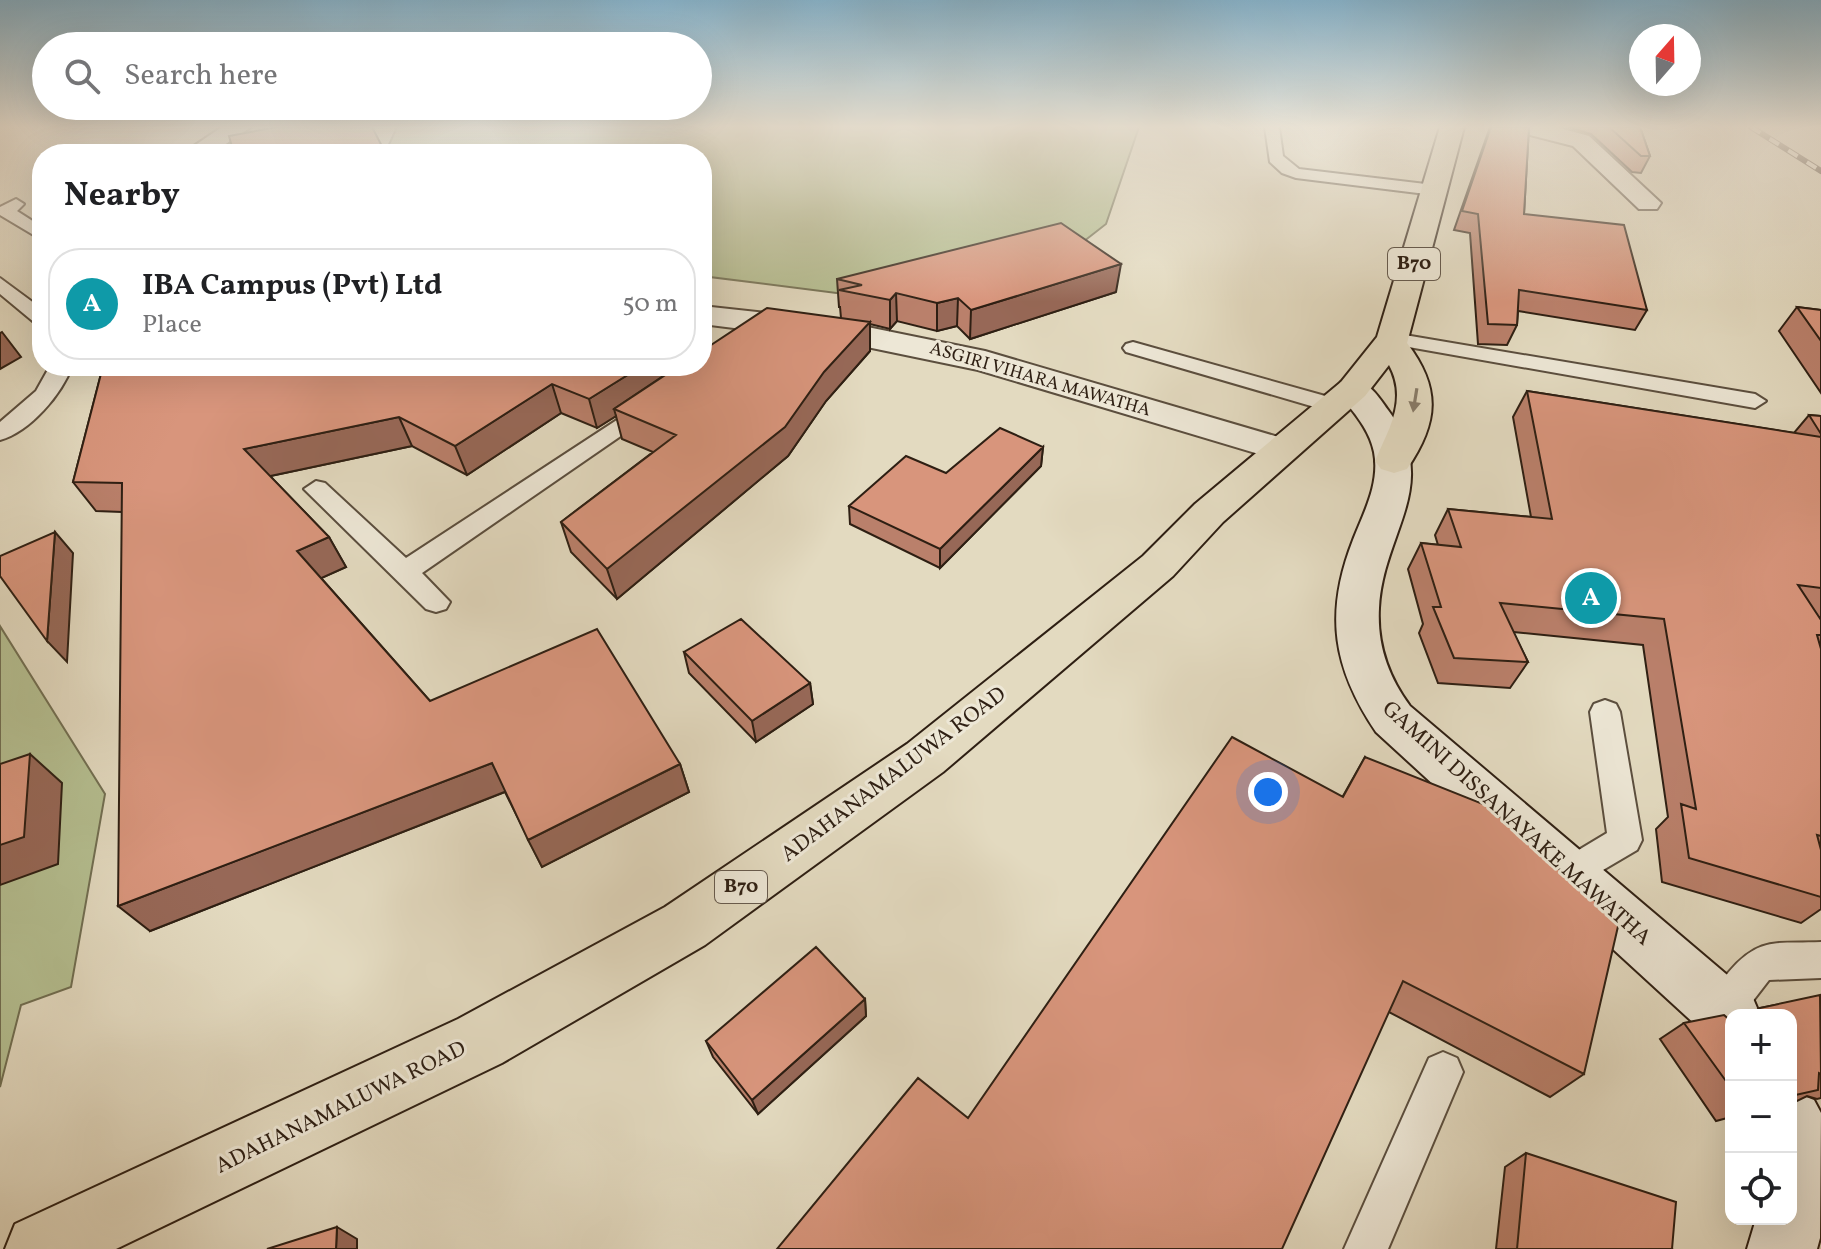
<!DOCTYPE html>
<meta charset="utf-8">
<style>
:root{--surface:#fff;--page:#f6f6f6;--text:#202124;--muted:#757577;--line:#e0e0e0;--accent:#0b8043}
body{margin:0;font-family:Vollkorn,serif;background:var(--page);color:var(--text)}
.controls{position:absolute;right:24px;bottom:24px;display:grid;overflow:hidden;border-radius:16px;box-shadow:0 8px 32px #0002}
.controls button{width:72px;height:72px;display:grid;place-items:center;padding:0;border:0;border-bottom:2px solid var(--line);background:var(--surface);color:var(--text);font:40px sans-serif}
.compass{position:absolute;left:1629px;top:24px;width:72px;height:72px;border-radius:50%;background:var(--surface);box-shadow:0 8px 32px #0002;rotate:20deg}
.you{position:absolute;left:1268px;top:792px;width:28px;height:28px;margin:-20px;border:6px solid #fff;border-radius:50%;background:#1a73e8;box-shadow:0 0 0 12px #1a73e833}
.badge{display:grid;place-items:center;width:52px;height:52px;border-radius:50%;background:var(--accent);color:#fff;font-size:26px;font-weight:700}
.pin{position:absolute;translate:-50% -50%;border:4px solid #fff;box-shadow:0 2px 8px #0006}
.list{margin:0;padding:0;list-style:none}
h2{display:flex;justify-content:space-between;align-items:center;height:104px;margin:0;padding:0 32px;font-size:34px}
h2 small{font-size:26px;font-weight:400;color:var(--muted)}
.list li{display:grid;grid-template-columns:52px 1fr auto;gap:24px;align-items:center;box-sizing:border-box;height:112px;margin:0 16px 16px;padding:0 16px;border:2px solid var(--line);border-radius:32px}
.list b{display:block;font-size:30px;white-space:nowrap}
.list p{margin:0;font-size:26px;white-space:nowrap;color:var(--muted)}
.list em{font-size:26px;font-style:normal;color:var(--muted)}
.icon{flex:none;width:44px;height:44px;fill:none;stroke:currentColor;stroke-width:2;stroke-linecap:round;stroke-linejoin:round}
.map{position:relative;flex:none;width:1821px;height:1249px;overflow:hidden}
.search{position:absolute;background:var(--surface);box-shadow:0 8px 32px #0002;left:32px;top:32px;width:680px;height:88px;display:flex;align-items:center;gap:20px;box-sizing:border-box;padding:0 28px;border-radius:44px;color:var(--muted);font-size:30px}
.panel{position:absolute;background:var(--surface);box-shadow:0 8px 32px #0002;left:32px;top:144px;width:680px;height:232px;border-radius:32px}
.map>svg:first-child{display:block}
.green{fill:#b5bf91;stroke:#726f52;stroke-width:2}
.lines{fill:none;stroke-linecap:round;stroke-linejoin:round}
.lane-casing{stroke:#5b4e3e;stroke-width:4}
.street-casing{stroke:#5b4e3e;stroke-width:4}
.secondary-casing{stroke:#2e1f13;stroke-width:4}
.primary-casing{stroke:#2e1f13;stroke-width:4}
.lane{fill:#ede7d6;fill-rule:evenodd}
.street{fill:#ede7d6;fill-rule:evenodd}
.secondary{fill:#ede7d6;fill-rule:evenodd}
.primary{fill:#e3dac0;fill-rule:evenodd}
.rail-casing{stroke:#2e1f13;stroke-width:6}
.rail{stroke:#ede7d6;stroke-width:4;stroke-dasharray:11;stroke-linecap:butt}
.wall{fill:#ba806b;stroke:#2e1f13;stroke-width:2}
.shaded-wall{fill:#976857;stroke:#2e1f13;stroke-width:2}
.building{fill:#d8957c;stroke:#2e1f13;stroke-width:2}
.oneway{fill:#887c6a}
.labels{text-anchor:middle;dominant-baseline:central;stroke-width:6;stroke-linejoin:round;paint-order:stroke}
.far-street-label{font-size:18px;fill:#2e1f13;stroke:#ede7d6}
.shield{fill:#ede7d6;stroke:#675b4e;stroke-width:2}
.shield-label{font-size:20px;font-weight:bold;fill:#2e1f13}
.street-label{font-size:22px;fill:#2e1f13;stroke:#ede7d6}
</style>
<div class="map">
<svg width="1821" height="1249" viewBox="0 0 1821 1249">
<rect width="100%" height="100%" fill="#e3dac0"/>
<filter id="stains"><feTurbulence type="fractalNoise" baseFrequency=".0025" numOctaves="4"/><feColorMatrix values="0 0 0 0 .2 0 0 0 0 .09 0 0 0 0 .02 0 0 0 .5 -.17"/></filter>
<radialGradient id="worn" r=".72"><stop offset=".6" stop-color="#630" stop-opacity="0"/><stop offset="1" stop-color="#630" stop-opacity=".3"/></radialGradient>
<!-- green -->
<path class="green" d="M 397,127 L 1139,127 L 1106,224 L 1065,256 L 896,285 L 860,296 L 702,276 L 702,154 L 389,154 L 387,149 Z
M 0,626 L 105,794 L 71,987 L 21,1005 L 0,1087 Z"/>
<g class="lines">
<!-- lane casing -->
<g class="lane-casing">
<path id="lane" d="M 1265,127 L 1279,127 L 1283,156 L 1299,169 L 1434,185 L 1442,190 L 1434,195 L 1296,178 L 1282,173 L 1270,162 Z
M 16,199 L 24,204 L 17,211 L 42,227 L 42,240 L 0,215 L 0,207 Z
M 0,278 L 42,309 L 42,325 L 35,323 L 0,294 Z
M 1393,333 L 1755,394 L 1766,401 L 1755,408 L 1386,343 L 1383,339 L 1386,335 Z
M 1133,342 L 1343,401 L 1346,406 L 1335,413 L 1126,352 L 1123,348 L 1126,344 Z
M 50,366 L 72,366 C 62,394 30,432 0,440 L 0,422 L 36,391 Z
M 649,399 L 660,406 L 657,411 L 422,573 L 450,602 L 446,609 L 436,612 L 426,609 L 304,489 L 316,481 L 325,483 L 406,558 Z
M 1605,700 L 1616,704 L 1620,712 L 1642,840 L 1637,850 L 1569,890 L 1557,885 L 1552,874 L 1557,863 L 1607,833 L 1590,712 L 1594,704 Z
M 1821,942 L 1821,978 L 1769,980 L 1742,1015 L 1731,1015 L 1731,1025 L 1722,1029 L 1709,1023 L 1703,1010 C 1709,995 1718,985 1728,973 C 1759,936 1776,944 1821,942 Z
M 1443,1052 L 1457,1058 L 1463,1072 L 1388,1249 L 1344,1249 L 1429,1058 Z"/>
</g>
<!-- street casing -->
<g class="street-casing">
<path id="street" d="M 222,127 L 251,127 L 211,154 L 182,154 Z
M 1515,127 L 1556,127 L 1589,136 L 1661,203 L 1657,209 L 1639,209 L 1573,146 L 1518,132 Z
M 702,306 L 838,321 L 985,351 L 1292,441 L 1297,449 L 1292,457 L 1279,460 L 978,370 L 838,341 L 702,324 Z"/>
</g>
<!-- secondary casing -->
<g class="secondary-casing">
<path id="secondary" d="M 1353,379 C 1370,383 1378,396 1388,410 C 1443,485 1383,531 1379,608 C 1377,645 1388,676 1410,706 L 1752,996 L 1760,1015 L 1731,1015 L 1731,1047 L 1710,1038 L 1376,732 C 1333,668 1324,614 1353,540 C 1364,512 1380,483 1374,452 C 1369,427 1350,409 1336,389 L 1341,382 Z
M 1791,1091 L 1814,1100 L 1821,1113 L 1820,1238 L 1817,1249 L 1747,1249 L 1756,1219 L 1791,1219 Z"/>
</g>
<!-- primary casing -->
<g class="primary-casing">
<path id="primary" d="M 1440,127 L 1464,127 L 1407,343 C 1441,388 1439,422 1407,469 L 1394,473 L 1381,469 L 1375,461 C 1389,428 1408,400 1389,365 L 1365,396 L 1223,522 L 1173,576 L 943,772 L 705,945 L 502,1063 L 116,1249 L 5,1249 L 15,1224 L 458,1019 L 665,907 L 907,744 L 1143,556 L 1195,504 L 1341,382 L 1377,337 Z"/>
</g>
<!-- lane -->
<use href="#lane" class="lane"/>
<!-- street -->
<use href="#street" class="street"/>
<!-- secondary -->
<use href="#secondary" class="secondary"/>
<!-- primary -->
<use href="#primary" class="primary"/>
<!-- rail casing -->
<g class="rail-casing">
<path id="rail" d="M 1751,127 L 1821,171"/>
</g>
<!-- rail -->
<use href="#rail" class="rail"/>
</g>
<!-- wall -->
<path class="wall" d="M 1490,127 L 1529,127 L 1524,214 L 1647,310 L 1635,330 L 1518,311 L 1517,325 L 1507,345 L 1478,344 L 1470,233 L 1454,230 Z
M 1568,127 L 1640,127 L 1650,156 L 1641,173 L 1632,172 L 1591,134 Z
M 837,279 L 1116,292 L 970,339 L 957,326 L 937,331 L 897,321 L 890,329 L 870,324 L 870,351 L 826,401 L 788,456 L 617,599 L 571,552 L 561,522 L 653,452 L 622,439 L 616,416 L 597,428 L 561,413 L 467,475 L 412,446 L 270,476 L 329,537 L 346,567 L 321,578 L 430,701 L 680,764 L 689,792 L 542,867 L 505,792 L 150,931 L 122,512 L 96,511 L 73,482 L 103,366 L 678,366 L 841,318 L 840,307 L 839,307 Z
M 1797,307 L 1821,310 L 1821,393 L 1779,331 Z
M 1527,391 L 1794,433 L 1809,415 L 1821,416 L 1821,618 L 1819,617 L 1821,620 L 1821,909 L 1801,923 L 1662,882 L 1656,829 L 1668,817 L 1643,645 L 1513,632 L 1528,662 L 1510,688 L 1438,683 L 1419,633 L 1423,624 L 1408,569 L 1421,543 L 1438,545 L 1435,535 L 1448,509 L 1531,517 L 1513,417 Z
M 1043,447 L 1041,466 L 940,568 L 850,524 L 849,506 Z
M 684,652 L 810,683 L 813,704 L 756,742 L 689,673 Z
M 1365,757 L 1584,1074 L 1550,1097 L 1389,1012 L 968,1118 L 1343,796 Z
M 1821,996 L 1821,1098 L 1817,1099 L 1807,1096 L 1791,1104 L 1791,1015 L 1749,1015 L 1760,1008 Z
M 865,999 L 866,1016 L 758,1114 L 713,1057 L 706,1041 Z
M 1731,1021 L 1731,1117 L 1716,1121 L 1660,1039 L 1684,1023 Z
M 1526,1153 L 1672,1249 L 1496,1249 L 1505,1167 Z"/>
<!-- shaded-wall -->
<path class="shaded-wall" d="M 1121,264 L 1116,292 L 970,339 L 971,310 Z
M 896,293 L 897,321 L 890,329 L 890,300 Z
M 958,298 L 957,326 L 937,331 L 937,303 Z
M 870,322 L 870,351 L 826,401 L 788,456 L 617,599 L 607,569 Z
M 2,332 L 21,357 L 0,369 L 0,333 Z
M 642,366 L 678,366 L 614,409 L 616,416 L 597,428 L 589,399 Z
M 552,384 L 561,413 L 467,475 L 455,446 Z
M 399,417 L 412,446 L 261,478 L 244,449 Z
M 1043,447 L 1041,466 L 940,568 L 940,549 Z
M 55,532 L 73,553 L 67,662 L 47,641 Z
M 329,537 L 346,567 L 315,581 L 297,551 Z
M 810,683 L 813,704 L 756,742 L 752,721 Z
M 30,754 L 62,783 L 58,864 L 0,885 L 0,845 Z
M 492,763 L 507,791 L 150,931 L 118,906 Z
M 680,764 L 689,792 L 542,867 L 528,840 Z
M 865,999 L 866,1016 L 758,1114 L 752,1100 Z
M 337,1227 L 357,1239 L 357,1249 L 336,1249 Z"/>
<!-- building -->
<path class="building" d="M 277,127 L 372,127 L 386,154 L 234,154 L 229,136 Z
M 1491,127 L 1529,127 L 1524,214 L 1624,225 L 1647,310 L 1519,290 L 1517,325 L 1488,324 L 1478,214 L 1462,211 Z
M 1609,127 L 1640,127 L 1650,156 L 1641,156 Z
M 1061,223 L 1121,264 L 971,310 L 958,298 L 937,303 L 896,293 L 890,300 L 839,290 L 862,285 L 837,279 Z
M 1797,307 L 1821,310 L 1821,341 Z
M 767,308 L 870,322 L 824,372 L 785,427 L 607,569 L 561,522 L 676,435 L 614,409 L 679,366 L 702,366 L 702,351 Z
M 103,366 L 642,366 L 589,399 L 552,384 L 455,446 L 399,417 L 244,449 L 329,537 L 297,551 L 430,701 L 597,629 L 680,764 L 528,840 L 492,763 L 118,906 L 122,483 L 73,482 Z
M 1527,391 L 1821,437 L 1821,588 L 1798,585 L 1821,620 L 1821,635 L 1817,635 L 1821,649 L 1821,836 L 1817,835 L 1821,850 L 1821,897 L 1689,858 L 1681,804 L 1696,809 L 1664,619 L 1500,603 L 1528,662 L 1454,658 L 1433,607 L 1441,607 L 1421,543 L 1461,547 L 1448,509 L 1552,519 Z
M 1809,415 L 1821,416 L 1821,434 Z
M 1000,428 L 1043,447 L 940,549 L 849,506 L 906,456 L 946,473 Z
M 55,532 L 47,641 L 0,576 L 0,556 Z
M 741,619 L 810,683 L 752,721 L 684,652 Z
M 1232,737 L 1343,797 L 1365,757 L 1488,806 L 1619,922 L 1584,1074 L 1403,981 L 1282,1249 L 777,1249 L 918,1078 L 968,1118 Z
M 30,754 L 24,837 L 0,845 L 0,764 Z
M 816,947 L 865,999 L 752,1100 L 706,1041 Z
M 1820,995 L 1821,1074 L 1819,1073 L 1818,1090 L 1791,1096 L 1791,1015 L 1760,1015 L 1760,1008 Z
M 1724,1015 L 1731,1021 L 1731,1088 L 1684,1023 Z
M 1526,1153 L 1676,1202 L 1672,1249 L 1517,1249 Z
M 337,1227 L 336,1249 L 267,1249 Z"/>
<!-- one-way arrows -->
<defs><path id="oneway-solid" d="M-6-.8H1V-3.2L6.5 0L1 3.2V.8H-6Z" transform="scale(2)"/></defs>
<use class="oneway" href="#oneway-solid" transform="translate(1415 400) rotate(99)"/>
<!-- sky -->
<linearGradient id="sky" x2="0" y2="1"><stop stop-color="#87b7d2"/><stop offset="0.42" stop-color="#f2eee3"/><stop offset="1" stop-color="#f2eee3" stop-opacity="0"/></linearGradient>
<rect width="1821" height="302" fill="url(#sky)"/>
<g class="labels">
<!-- far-street labels -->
<g class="far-street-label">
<text transform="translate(1040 380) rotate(16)">ASGIRI VIHARA MAWATHA</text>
</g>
<!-- shield labels -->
<g class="shield">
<rect x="1388" y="248" width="52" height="32" rx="6"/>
<rect x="715" y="871" width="52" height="32" rx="6"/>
</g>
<g class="shield-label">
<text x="1414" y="264">B70</text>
<text x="741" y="887">B70</text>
</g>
<!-- street labels -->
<g class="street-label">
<text transform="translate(894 775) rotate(-37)">ADAHANAMALUWA ROAD</text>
<text transform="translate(1516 824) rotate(42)">GAMINI DISSANAYAKE MAWATHA</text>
<text transform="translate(341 1108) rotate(-26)">ADAHANAMALUWA ROAD</text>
</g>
</g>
<rect width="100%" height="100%" filter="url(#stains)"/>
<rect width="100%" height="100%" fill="url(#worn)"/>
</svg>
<div class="controls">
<button>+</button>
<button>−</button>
<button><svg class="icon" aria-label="locate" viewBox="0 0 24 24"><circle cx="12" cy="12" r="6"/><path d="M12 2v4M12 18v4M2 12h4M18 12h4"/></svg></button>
</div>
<svg class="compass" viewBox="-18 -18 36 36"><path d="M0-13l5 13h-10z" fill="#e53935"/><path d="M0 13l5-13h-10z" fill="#757577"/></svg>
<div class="you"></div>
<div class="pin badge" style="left:1591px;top:598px;background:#0f9aa8">A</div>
<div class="search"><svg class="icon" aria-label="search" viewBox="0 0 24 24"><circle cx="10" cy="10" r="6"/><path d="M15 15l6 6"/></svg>Search here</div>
<section class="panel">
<h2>Nearby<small></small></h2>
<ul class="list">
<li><span class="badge" style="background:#0f9aa8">A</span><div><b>IBA Campus (Pvt) Ltd</b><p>Place</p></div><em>50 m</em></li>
</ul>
</section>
</div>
